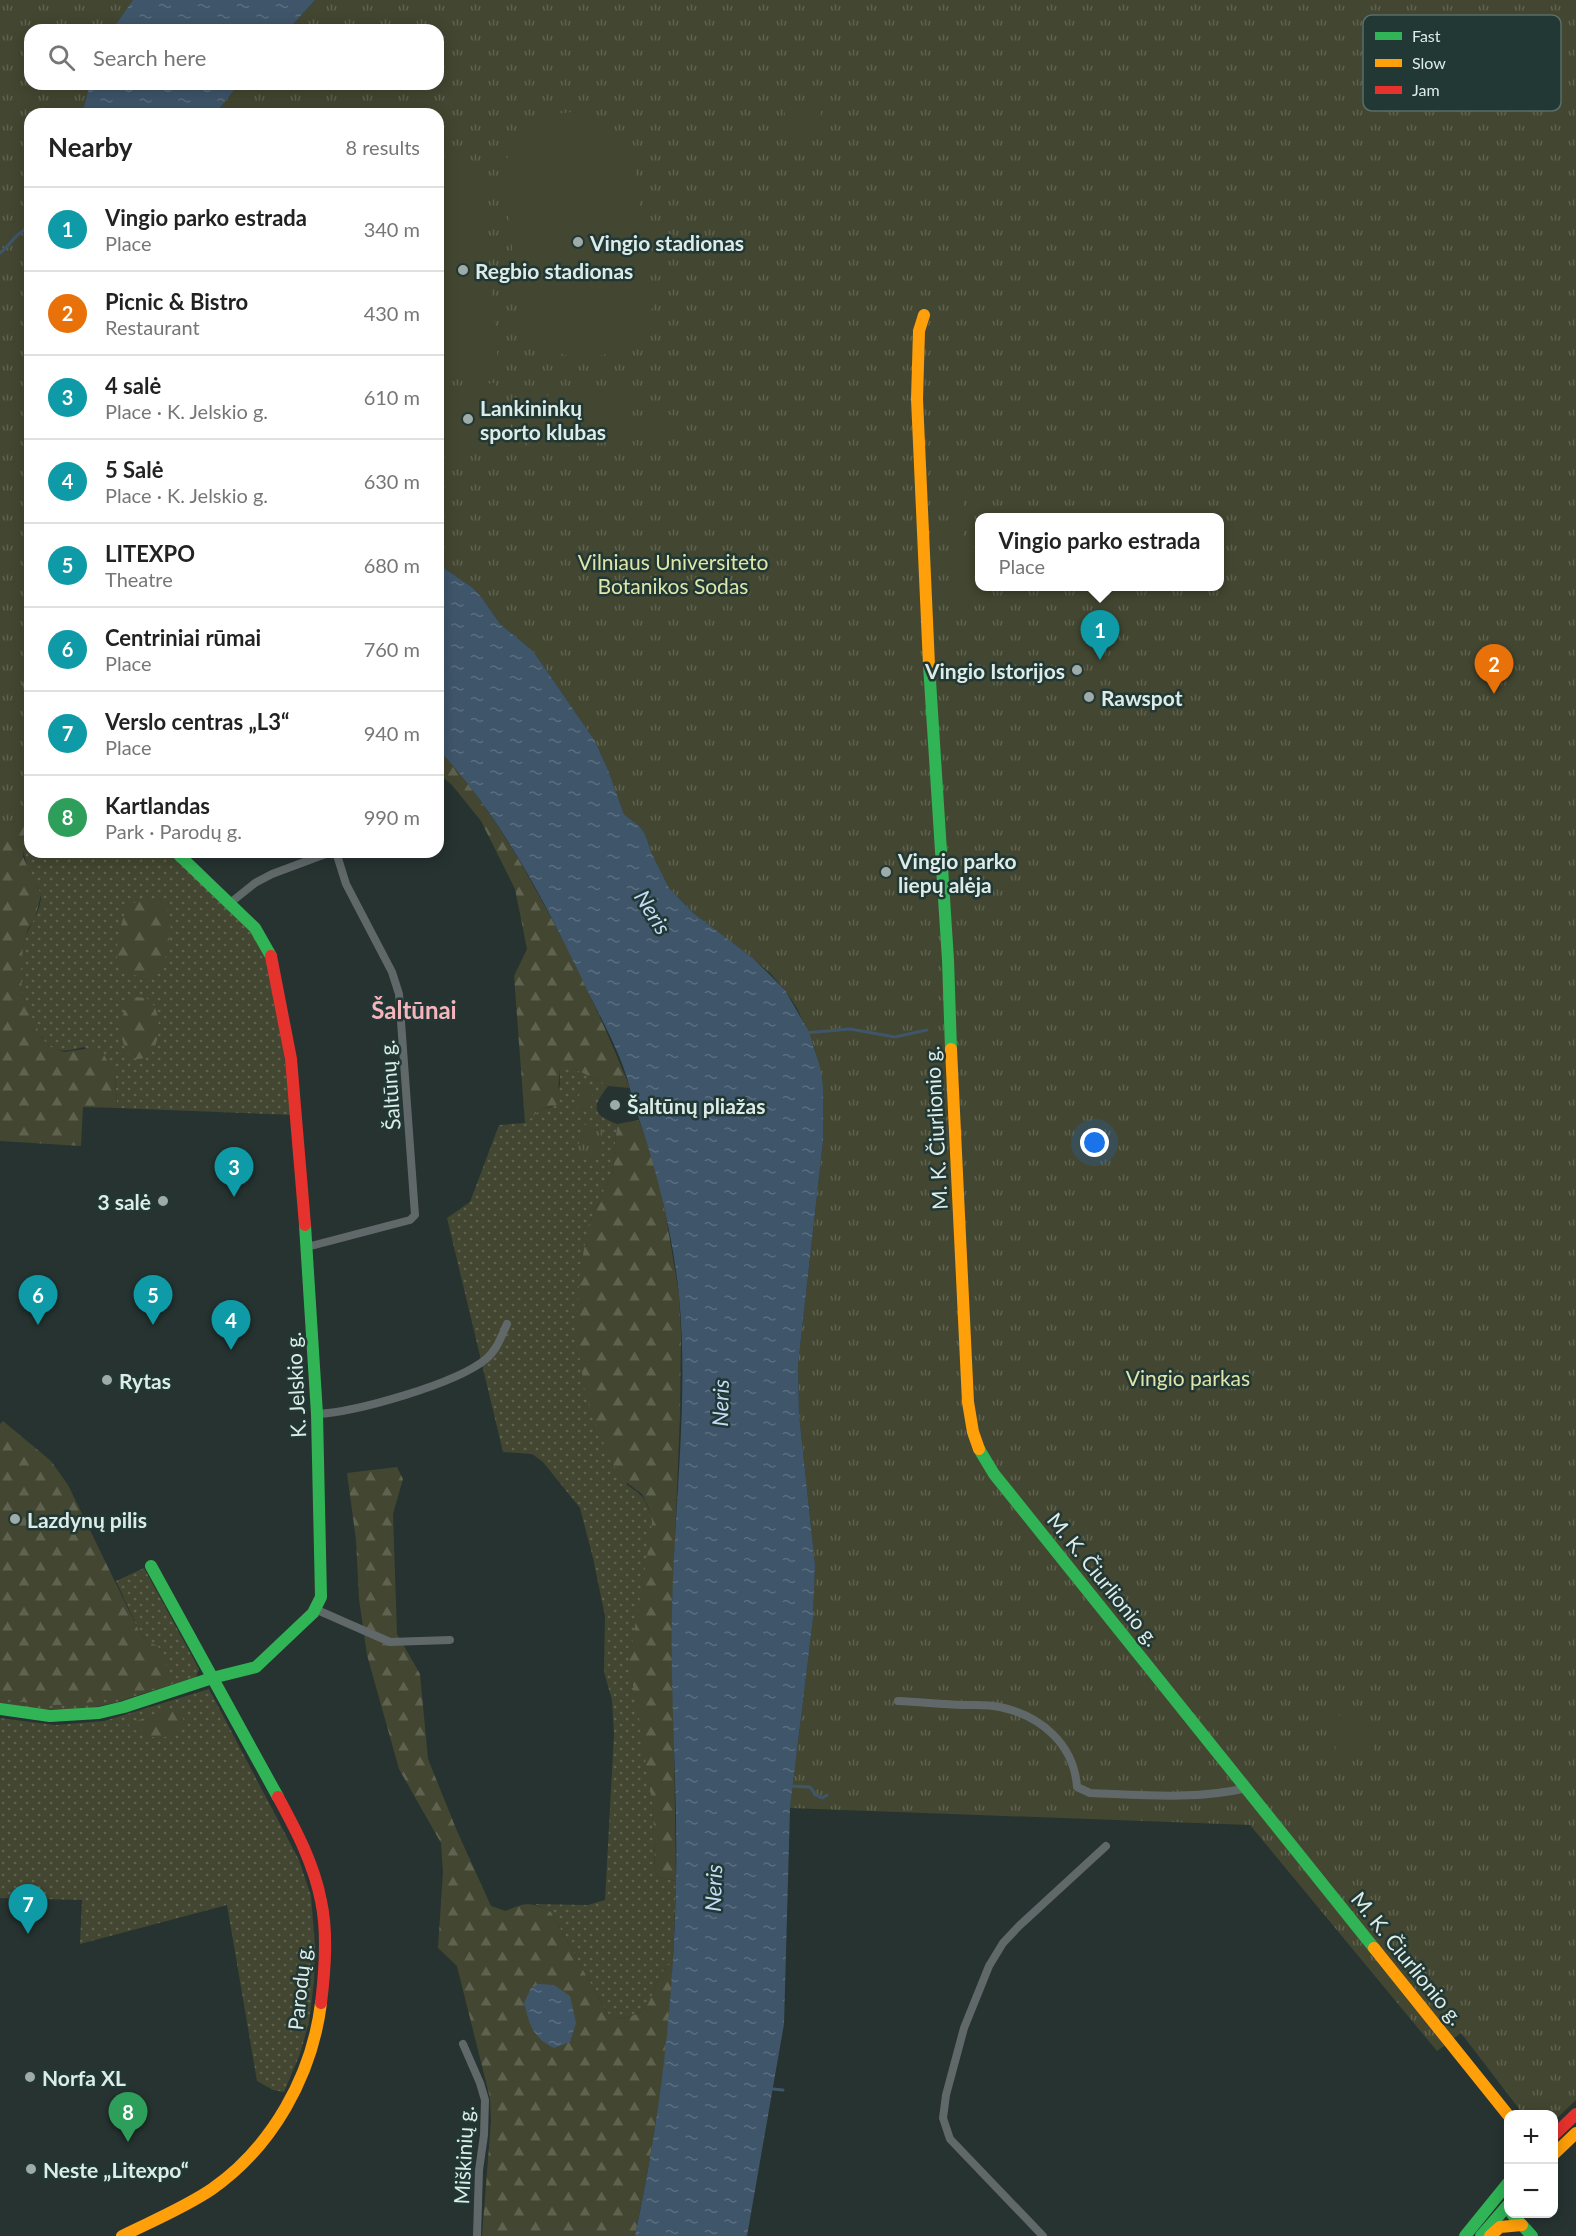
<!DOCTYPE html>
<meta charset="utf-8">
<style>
:root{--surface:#fff;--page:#f6f6f6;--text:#222;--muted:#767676;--line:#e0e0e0;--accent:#7c3aed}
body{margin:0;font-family:Lato,sans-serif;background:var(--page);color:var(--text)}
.controls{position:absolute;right:18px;bottom:18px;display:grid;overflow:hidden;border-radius:12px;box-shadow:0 3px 15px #0003}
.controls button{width:54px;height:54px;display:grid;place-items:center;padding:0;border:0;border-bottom:2px solid var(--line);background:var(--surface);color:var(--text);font:30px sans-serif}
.you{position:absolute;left:1095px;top:1143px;width:21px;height:21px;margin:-15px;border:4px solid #fff;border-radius:50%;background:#1a73e8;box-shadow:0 0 0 9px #1a73e833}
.badge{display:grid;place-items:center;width:39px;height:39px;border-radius:50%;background:var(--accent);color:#fff;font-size:20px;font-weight:700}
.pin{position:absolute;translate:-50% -50px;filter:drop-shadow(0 2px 3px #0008)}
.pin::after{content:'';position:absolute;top:32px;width:21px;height:18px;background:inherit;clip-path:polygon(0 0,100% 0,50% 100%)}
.popup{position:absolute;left:975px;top:513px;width:249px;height:78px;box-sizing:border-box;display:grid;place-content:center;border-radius:12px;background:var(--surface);filter:drop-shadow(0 2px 4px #0005);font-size:20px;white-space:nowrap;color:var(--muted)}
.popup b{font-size:22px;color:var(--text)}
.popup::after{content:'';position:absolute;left:50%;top:100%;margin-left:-12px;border:12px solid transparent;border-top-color:var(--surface)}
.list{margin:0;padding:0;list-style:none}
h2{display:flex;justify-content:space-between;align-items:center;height:78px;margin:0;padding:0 24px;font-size:26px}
h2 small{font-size:20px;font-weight:400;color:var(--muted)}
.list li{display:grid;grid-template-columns:39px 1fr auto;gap:18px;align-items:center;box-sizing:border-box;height:84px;padding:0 24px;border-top:2px solid var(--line)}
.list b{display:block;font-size:22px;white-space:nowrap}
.list p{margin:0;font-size:20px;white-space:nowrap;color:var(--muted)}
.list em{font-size:20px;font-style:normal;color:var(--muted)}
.icon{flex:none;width:33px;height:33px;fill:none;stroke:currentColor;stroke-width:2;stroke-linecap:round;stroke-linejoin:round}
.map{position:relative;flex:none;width:1576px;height:2236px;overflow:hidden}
.search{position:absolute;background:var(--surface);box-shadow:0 3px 15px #0003;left:24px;top:24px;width:420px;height:66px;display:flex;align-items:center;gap:15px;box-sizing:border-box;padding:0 21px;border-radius:18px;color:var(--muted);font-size:22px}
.panel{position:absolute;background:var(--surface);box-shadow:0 3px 15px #0003;left:24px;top:108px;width:420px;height:750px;border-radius:18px}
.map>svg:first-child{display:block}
.grass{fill:url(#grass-dots)}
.forest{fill:url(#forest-firs)}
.park{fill:url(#park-tufts);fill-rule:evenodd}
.pitch{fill:#434731}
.water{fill:url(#water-ripples)}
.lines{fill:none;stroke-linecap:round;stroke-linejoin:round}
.stream{stroke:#3f556a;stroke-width:3}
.street{stroke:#616869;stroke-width:8}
.fast{stroke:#30b455;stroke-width:12}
.slow{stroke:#ff9f0a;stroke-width:12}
.jam{stroke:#e5322d;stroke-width:12}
.poi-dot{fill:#9eaba8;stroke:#213834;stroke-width:2}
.labels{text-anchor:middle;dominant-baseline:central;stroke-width:5;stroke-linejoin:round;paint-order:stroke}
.poi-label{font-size:21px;font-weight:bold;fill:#deece9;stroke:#213834;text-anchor:start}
.park-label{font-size:21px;fill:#e0e6aa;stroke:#213834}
.street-label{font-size:21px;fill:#deece9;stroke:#213834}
.water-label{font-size:22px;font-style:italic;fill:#c2dcf8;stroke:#213834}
.quarter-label{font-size:24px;font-weight:bold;fill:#f8b4bd;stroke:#213834}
.key{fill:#213834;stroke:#5a6e6a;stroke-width:1.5}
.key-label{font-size:16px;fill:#deece9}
</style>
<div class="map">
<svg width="1576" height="2236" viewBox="0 0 1576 2236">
<defs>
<pattern id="grass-dots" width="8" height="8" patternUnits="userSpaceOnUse" patternTransform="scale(1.5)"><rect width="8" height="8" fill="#434731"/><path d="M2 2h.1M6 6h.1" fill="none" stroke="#5e624f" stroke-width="1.8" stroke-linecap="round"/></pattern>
<pattern id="forest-firs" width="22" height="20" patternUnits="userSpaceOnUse" patternTransform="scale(1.5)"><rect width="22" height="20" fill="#434731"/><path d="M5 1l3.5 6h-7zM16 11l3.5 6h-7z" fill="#5e624f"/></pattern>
<pattern id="park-tufts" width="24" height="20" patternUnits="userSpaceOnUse" patternTransform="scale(1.5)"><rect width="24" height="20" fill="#434731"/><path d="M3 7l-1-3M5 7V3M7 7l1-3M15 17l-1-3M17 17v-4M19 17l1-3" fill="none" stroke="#5e624f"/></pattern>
<pattern id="water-ripples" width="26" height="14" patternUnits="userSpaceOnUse" patternTransform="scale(1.5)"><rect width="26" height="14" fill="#3f556a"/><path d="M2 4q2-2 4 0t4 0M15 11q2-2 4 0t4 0" fill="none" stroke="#5a6e7f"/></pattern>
</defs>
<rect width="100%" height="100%" fill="#263330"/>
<!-- grass -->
<path class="grass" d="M 30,827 L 30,852 L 169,852 L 254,935 L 270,962 L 293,1115 L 117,1108 L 115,1075 L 84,1047 C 72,1050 63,1053 52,1048 C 41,1043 24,1005 22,993 C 20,978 20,961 23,947 C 25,930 42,912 41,895 C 40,892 37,886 35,883 C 25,861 18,849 30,827 Z
M 560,1068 L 573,1068 L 608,1086 C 592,1107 591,1114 617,1124 L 613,1170 L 588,1226 L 627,1485 C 645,1496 647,1501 652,1522 L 653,1807 L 655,1871 L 659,1877 L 676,1881 L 673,1962 C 649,1979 659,1999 640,2012 C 635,2016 624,2017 618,2019 L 607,2013 L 551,1912 L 535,1904 L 588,1905 L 605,1900 L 614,1734 L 612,1700 L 604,1672 L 605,1616 L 593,1558 L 580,1508 L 543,1462 L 532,1454 L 503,1452 L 447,1218 L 470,1202 L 499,1125 L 525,1123 L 541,1109 L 552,1107 L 560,1085 Z
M 144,1568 L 199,1669 L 196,1677 L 114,1703 L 80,1710 L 32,1709 L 0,1703 L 0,1697 L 49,1705 L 148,1642 L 140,1633 L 116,1581 Z
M 209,1689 L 299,1860 L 311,1896 L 315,1946 L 314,1981 L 309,2022 L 300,2054 L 284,2092 L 273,2090 L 257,2081 L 227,1905 L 80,1944 L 82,1900 L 0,1898 L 0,1718 L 55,1725 L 104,1721 Z"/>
<!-- forest -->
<path class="forest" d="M 0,0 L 133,0 L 112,30 L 30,30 L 30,84 L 90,84 L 82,114 L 30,114 L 30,656 C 21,673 22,691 30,708 L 30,827 L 26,835 L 23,857 L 41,895 L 35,918 L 28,929 L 23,946 L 21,970 L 22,994 L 41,1037 L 50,1047 L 64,1052 L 92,1048 L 103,1053 L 115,1075 L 117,1108 L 83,1107 L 81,1146 L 0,1141 Z
M 438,749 C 479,793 509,841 537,892 C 573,956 603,1021 630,1088 L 608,1086 L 573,1068 L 560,1068 L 557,1105 L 541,1109 L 525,1123 L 514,976 L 527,949 L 515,889 L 481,821 L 452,785 L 438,773 Z
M 149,898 L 159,900 L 168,909 L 171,930 L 163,971 C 149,981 122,978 117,958 C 115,948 122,916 128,908 C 133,902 142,899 149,898 Z
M 137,997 C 140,998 143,997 146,998 C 166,1008 162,1061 137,1059 C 118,1056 114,1006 137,997 Z
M 639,1120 L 657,1172 L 666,1216 L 679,1294 L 681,1334 L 680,1415 L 672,1612 L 676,1881 L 659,1877 L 655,1871 L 653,1807 L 629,1661 L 650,1539 L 652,1522 L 648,1506 L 642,1494 L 619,1477 L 599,1433 L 585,1393 L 577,1341 L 579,1278 L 588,1226 L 613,1170 L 617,1124 Z
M 3,1421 L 51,1461 L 68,1485 L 140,1633 L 148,1642 L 158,1646 L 174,1683 C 133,1694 93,1706 50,1705 C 34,1705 16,1700 0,1697 L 0,1424 Z
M 397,1467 L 403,1479 L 393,1514 L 397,1634 L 420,1674 L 428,1759 L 457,1831 L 491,1906 L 506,1911 C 526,1902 531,1902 551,1912 L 607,2013 L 618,2019 C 624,2017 635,2016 640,2012 C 658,2000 649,1979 673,1962 C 668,2055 654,2145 635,2236 L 482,2236 L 491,2121 L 490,2098 L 457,1966 L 438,1948 L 443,1872 L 441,1843 L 399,1769 L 367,1655 L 359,1599 L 356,1540 L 347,1473 Z
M 178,1706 L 184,1721 L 184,1729 C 165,1742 143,1740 128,1724 Z"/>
<!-- park -->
<path class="park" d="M 0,0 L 133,0 L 112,30 L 30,30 L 30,84 L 90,84 L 82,114 L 30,114 L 30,656 C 21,673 22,691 30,708 L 30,824 L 0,836 Z
M 315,0 L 1576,0 L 1576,2100 L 1554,2121 L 1554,2114 L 1523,2114 L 1461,2033 L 1437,2051 L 1250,1825 L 790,1808 L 813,1619 L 815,1565 L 799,1414 L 798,1365 L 823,1141 L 823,1086 L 814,1046 L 797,1008 L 785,990 L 771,974 L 754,959 L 692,912 L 669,888 L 652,854 L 645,834 L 640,827 L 624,814 L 621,806 L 608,770 L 595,741 L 533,651 L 500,624 L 482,598 L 473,588 L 438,564 L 438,114 L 215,114 L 239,84 L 438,84 L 438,30 L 288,30 ZM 980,518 L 1220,518 L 1220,586 L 980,586 Z
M 582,1124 L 603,1128 L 598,1160 L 577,1156 Z"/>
<!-- pitch -->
<path class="pitch" d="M 821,103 L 820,137 L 783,131 L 786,106 Z
M 577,112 C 606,119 623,133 634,161 L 653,306 C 630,366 560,376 522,323 L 503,178 C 508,135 533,113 577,112 Z
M 479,162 L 499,374 L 438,380 L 438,166 Z
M 495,383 L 500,450 L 438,455 L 438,388 Z
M 630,390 L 632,417 L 673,415 L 675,437 L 529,448 L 526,397 Z
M 950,494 L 963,494 L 963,539 L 950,539 Z
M 952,546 L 970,546 L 968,606 L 951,605 Z
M 580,1086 L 593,1088 L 590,1111 L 578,1109 Z
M 1333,1715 L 1364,1716 L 1374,1752 L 1336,1754 Z"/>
<!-- water -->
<path class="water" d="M 133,0 L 315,0 L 288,30 L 112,30 Z
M 90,84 L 239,84 L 215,114 L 82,114 Z
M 438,564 L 473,588 L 482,598 L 500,624 L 533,651 L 595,741 L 608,770 L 621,806 L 624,814 L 640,827 L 645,834 L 652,854 L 669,888 L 692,912 L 754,959 L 785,990 L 809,1032 L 820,1067 L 823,1086 L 823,1141 L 798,1365 L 799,1414 L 815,1565 L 813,1619 L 790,1808 L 784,2024 L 747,2236 L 635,2236 C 660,2119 674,2002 676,1882 C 678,1792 670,1701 672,1611 C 674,1506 689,1400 679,1295 C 672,1228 655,1162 632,1099 C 627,1066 606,1028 591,998 C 549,910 505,821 438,749 Z
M 539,1984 L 554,1985 L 570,1996 L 576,2023 L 570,2042 L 554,2048 C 532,2037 530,2025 524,2003 L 531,1988 Z"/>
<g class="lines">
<!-- stream -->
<path class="stream" d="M 0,253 C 11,245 16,232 30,227
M 805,1033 L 850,1029 L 895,1037 L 927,1030
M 790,1786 L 810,1787 L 816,1795 L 822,1798 L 827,1795
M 773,2089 L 783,2090"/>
<!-- street -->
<path class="street" d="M 30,674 L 27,685 L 30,701
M 230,903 L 255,883 L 272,874 L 331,852
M 307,1247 L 410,1220 L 415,1215 L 399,994 L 392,972 L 346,884 L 336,852
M 317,1414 C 356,1412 456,1384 486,1359 C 497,1350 501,1337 507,1324
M 315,1609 L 390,1642 L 450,1640
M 898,1701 C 919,1702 941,1704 963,1705 C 974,1705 988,1704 1000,1707 C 1041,1716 1074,1744 1077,1787 L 1090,1793 C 1143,1795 1195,1800 1247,1788
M 463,2044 L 480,2083 L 485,2100 L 484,2135 L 479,2170 L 477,2236
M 1043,2236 L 950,2139 L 943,2118 L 946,2095 L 964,2028 L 989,1966 L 1003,1943 L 1019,1926 L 1106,1846"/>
<!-- fast -->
<path class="fast" d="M 929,665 L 948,960 L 951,1049
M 176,852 L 255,928 L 271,956
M 979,1449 L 994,1474 L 1374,1948
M 151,1566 L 278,1797
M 0,1709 L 50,1716 L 99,1713 L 124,1707 L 212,1678 L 256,1667 L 313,1613 L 321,1597 L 317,1414 L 305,1225
M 1512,2214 L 1532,2236
M 1465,2236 L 1508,2183
M 1481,2236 L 1508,2205"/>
<!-- slow -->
<path class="slow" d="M 924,315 L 919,331 L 917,399 L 929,665
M 951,1049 L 968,1402 L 973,1432 L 979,1449
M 1374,1948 L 1508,2115
M 1554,2154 L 1576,2133
M 122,2236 C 152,2221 184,2208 212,2189 C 272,2147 312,2076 321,2003
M 1490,2236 L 1500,2227 L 1522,2225"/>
<!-- jam -->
<path class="jam" d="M 271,956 L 291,1059 L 305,1225
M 278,1797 C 296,1830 314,1864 321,1901 C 328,1933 325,1970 321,2003
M 1554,2135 L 1576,2114"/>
</g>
<!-- markers -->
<g class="poi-dot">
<circle cx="578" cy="242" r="6"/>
<circle cx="463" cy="270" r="6"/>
<circle cx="468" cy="419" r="6"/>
<circle cx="1077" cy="670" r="6"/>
<circle cx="1089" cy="697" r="6"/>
<circle cx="886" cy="872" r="6"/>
<circle cx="615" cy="1105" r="6"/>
<circle cx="163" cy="1201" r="6"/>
<circle cx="107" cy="1380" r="6"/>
<circle cx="15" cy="1519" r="6"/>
<circle cx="30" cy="2077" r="6"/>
<circle cx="31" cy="2169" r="6"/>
</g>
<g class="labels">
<!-- poi labels -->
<g class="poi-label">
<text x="590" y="242">Vingio stadionas</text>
<text x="475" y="270">Regbio stadionas</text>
<text x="480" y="407">Lankininkų<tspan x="480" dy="24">sporto klubas</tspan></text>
<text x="1065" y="670" text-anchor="end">Vingio Istorijos</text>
<text x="1101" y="697">Rawspot</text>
<text x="898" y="860">Vingio parko<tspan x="898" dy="24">liepų alėja</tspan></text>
<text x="627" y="1105">Šaltūnų pliažas</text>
<text x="151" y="1201" text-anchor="end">3 salė</text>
<text x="119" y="1380">Rytas</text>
<text x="27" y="1519">Lazdynų pilis</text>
<text x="42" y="2077">Norfa XL</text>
<text x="43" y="2169">Neste „Litexpo“</text>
</g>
<!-- park labels -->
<g class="park-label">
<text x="673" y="561">Vilniaus Universiteto<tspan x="673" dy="24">Botanikos Sodas</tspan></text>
<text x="1188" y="1377">Vingio parkas</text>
</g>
<!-- street labels -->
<g class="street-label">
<text transform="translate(389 1085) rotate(-94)">Šaltūnų g.</text>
<text transform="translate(935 1128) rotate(-93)">M. K. Čiurlionio g.</text>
<text transform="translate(295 1385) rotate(-93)">K. Jelskio g.</text>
<text transform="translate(1104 1579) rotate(51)">M. K. Čiurlionio g.</text>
<text transform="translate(1408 1958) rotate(51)">M. K. Čiurlionio g.</text>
<text transform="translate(299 1987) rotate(-84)">Parodų g.</text>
<text transform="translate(463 2155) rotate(-87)">Miškinių g.</text>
</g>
<!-- water labels -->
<g class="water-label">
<text transform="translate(653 912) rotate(58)">Neris</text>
<text transform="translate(720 1403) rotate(-89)">Neris</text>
<text transform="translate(713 1888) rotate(-88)">Neris</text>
</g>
<!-- quarter labels -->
<g class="quarter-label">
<text x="414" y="1009">Šaltūnai</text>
</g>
</g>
<!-- legend -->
<rect x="1363" y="15" width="198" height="96" rx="9" class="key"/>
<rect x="1375" y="32" width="27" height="8" fill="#30b455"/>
<rect x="1375" y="59" width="27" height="8" fill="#ff9f0a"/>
<rect x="1375" y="86" width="27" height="8" fill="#e5322d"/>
<g class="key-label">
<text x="1412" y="42">Fast</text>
<text x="1412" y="69">Slow</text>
<text x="1412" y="96">Jam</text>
</g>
</svg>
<div class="controls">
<button>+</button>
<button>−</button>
</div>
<div class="you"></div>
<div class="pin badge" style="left:1100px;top:660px;background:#0f9aa8">1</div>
<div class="popup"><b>Vingio parko estrada</b>Place</div>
<div class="pin badge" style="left:1494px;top:694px;background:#e8710a">2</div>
<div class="pin badge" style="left:234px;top:1197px;background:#0f9aa8">3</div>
<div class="pin badge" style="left:231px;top:1350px;background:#0f9aa8">4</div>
<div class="pin badge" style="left:153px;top:1325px;background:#0f9aa8">5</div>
<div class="pin badge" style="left:38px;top:1325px;background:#0f9aa8">6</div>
<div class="pin badge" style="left:28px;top:1934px;background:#0f9aa8">7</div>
<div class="pin badge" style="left:128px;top:2142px;background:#2e9e5b">8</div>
<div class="search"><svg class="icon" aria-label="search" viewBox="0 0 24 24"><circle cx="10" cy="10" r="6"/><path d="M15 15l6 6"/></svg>Search here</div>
<section class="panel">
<h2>Nearby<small>8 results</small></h2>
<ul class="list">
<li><span class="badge" style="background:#0f9aa8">1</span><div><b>Vingio parko estrada</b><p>Place</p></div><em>340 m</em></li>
<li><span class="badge" style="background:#e8710a">2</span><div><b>Picnic &amp; Bistro</b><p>Restaurant</p></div><em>430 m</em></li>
<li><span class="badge" style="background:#0f9aa8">3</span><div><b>4 salė</b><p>Place · K. Jelskio g.</p></div><em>610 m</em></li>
<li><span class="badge" style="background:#0f9aa8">4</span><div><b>5 Salė</b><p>Place · K. Jelskio g.</p></div><em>630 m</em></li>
<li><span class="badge" style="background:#0f9aa8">5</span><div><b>LITEXPO</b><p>Theatre</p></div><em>680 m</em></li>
<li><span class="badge" style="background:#0f9aa8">6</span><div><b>Centriniai rūmai</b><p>Place</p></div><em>760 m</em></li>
<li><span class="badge" style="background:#0f9aa8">7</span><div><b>Verslo centras „L3“</b><p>Place</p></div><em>940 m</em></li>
<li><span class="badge" style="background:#2e9e5b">8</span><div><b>Kartlandas</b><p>Park · Parodų g.</p></div><em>990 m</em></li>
</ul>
</section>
</div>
